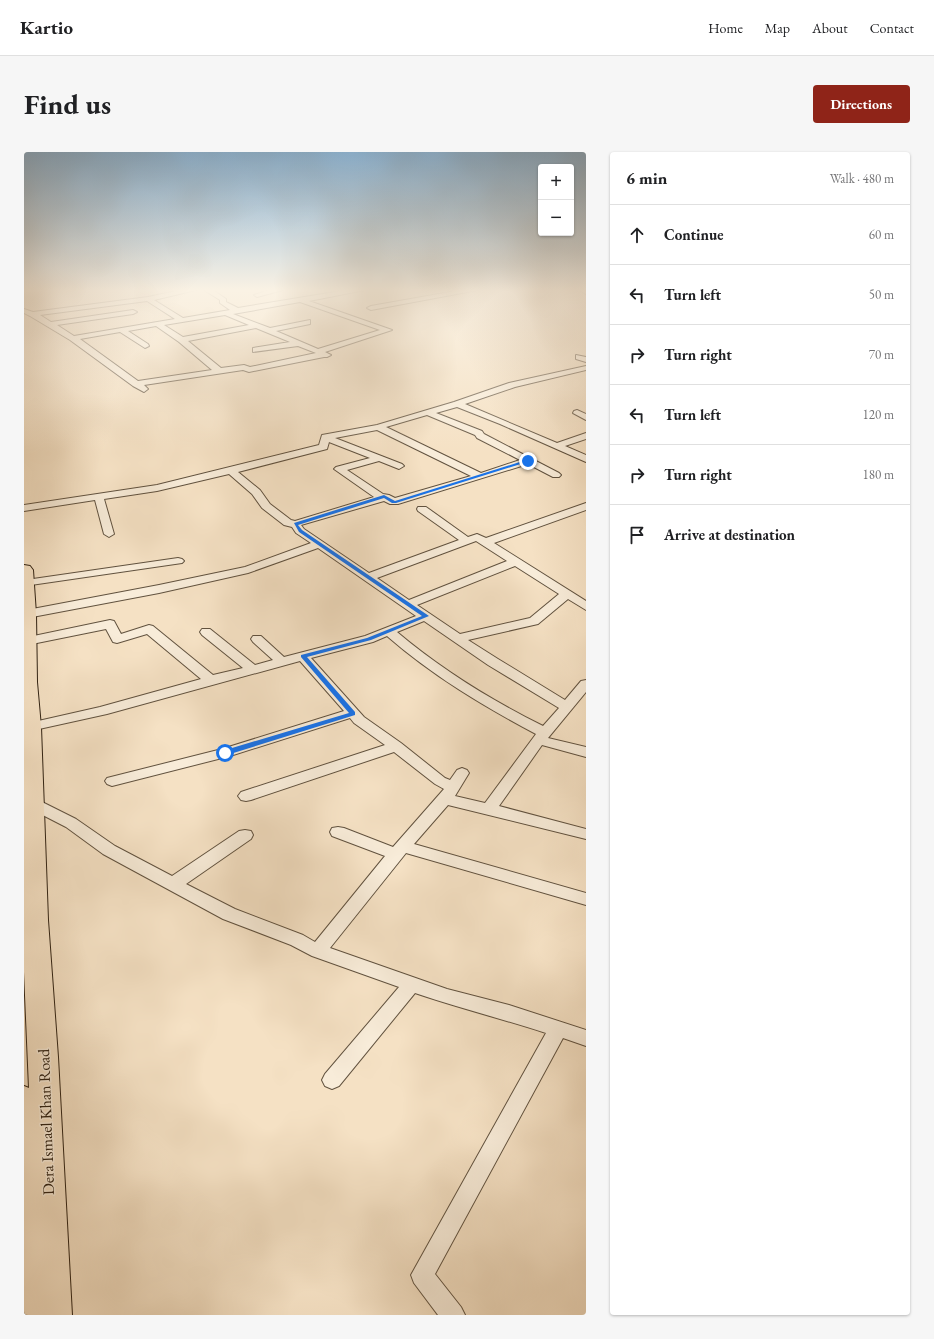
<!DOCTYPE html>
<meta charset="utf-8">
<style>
:root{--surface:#fff;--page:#f6f6f6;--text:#202124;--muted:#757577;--line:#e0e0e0;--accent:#8f2418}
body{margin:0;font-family:"EB Garamond",serif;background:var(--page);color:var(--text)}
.controls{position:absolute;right:12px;top:12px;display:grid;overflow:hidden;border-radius:4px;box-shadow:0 1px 3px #0004}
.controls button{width:36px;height:36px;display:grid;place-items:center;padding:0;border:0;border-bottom:1px solid var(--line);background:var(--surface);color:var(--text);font:20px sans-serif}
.stop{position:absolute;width:12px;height:12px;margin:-9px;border:3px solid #1a73e8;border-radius:50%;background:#fff}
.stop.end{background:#1a73e8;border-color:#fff;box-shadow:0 1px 4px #0008}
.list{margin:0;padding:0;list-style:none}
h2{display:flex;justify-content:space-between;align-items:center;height:52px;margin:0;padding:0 16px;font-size:17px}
h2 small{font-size:13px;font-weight:400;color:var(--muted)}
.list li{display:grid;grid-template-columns:26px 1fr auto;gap:12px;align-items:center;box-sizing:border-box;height:60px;padding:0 16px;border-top:1px solid var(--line)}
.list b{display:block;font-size:15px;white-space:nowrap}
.list em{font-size:13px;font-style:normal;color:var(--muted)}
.icon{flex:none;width:22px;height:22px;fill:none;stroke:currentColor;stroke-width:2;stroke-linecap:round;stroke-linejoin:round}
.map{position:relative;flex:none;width:562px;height:1163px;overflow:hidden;border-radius:4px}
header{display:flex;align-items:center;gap:24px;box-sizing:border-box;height:56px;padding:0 20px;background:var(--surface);border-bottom:1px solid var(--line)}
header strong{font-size:19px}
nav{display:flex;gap:22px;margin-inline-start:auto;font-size:14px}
.intro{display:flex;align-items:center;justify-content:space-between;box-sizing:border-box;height:96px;padding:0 24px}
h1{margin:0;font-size:28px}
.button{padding:10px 18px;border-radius:4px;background:var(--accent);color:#fff;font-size:14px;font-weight:700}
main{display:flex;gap:24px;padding:0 24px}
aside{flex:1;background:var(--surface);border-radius:4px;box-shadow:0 1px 3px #0004}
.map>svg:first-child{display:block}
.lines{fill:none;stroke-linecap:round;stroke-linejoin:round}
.street-casing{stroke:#61523f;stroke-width:2}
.highway-casing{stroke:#302213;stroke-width:2}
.street{fill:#f8ecd9;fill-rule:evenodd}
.highway{fill:#f5e1c4;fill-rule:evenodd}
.route{fill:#1a73e8}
.labels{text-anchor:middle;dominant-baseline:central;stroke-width:3;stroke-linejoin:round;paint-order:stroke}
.near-street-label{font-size:16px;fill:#302213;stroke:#f8ecd9}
</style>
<header>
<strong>Kartio</strong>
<nav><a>Home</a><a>Map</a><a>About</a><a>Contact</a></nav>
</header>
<div class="intro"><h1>Find us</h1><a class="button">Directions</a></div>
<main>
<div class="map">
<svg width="562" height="1163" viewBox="0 0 562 1163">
<rect width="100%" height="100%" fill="#f5e1c4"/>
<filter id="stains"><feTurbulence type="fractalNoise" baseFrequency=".005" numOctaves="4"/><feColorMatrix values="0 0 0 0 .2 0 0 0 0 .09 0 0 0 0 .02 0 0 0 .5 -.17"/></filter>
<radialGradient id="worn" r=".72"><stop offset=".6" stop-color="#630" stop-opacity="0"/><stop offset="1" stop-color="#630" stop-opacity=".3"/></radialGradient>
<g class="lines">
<!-- street casing -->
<g class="street-casing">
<path id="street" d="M 157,138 L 172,138 L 130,148 L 159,166 L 206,158 L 196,151 L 196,148 L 180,138 L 189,138 L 202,147 L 202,150 L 214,156 L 323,138 L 341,138 L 285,149 L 368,178 L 301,200 L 307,203 L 303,205 L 300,205 L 225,220 L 219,218 L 120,233 L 124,237 L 120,240 L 109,234 L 46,188 L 6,164 L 0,161 L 0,157 L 9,160 L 124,145 ZM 123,149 L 151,167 L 50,184 L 33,173 L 109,162 L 113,160 L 109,158 L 27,170 L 16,163 ZM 276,150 L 356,178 L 294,197 L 252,179 L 286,172 L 286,168 L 246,176 L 209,162 ZM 201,163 L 225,173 L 159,185 L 140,173 ZM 132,174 L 155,190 L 188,218 L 114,229 L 56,187 L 96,180 L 121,196 L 125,194 L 124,192 L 104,179 ZM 232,176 L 266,190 L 229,196 L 229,200 L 274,194 L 292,201 L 226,215 L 220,213 L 197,216 L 164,189 Z
M 245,138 L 259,138 L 233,145 L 230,143 Z
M 437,138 L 454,138 L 347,158 L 343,156 L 347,154 Z
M 555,138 L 562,138 L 562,142 Z
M 552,203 L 562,205 L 562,210 L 552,207 Z
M 562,214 L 562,218 L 491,235 L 441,252 L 533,291 L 562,281 L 562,287 L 541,294 L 562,303 L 562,310 L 476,272 L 433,255 L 412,261 L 458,279 L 460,282 L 535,321 L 537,323 L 535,325 L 529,325 L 504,312 L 374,352 L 366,352 L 360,349 L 277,373 L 280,377 L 345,421 L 435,388 L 394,359 L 393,357 L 394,355 L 402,355 L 444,385 L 453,382 L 462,386 L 562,351 L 562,358 L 470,391 L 562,449 L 562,458 L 544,447 L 514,472 L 444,488 L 474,507 L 541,548 L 557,529 L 562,528 L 562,540 L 524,586 L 562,595 L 562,605 L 518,593 L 475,654 L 562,677 L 562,687 L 424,653 L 390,692 L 562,741 L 562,753 L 382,701 L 306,796 L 423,837 L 485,853 L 562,878 L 562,894 L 539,886 L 411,1122 L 437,1155 L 441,1163 L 414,1163 L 390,1131 L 387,1123 L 522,881 C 479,867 435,856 391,841 L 315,934 L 308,937 L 301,934 L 298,928 L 301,922 L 375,835 L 288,804 L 267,793 L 199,767 L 79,702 L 42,675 L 5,656 L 0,657 L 0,647 L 7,646 L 12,647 L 52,667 L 91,694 L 148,724 L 215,679 L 221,678 L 227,679 L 229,683 L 227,687 L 162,732 L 211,757 L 279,783 L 291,790 L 361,704 L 308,684 L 306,680 L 308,676 L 314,675 L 320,676 L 369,695 L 420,637 L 411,632 L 370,600 L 227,648 L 222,649 L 217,648 L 214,644 L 217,640 L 361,593 L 330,571 L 326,566 L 206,604 L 88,634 L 83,632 L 81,629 L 83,626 L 198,597 L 320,559 L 276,509 L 83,562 L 6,579 L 1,578 L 1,572 L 76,555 L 177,527 L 123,482 L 93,491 L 89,490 L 82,477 L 3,493 L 0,492 L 0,486 L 86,468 L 90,469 L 97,482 L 125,473 L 129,474 L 189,523 L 219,516 L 178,483 L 176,480 L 178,477 L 186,477 L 231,513 L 249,508 L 229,490 L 227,487 L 229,484 L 237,484 L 260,505 L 341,484 L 392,464 L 294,396 L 224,421 L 135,441 L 3,466 L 0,465 L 0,459 L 3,458 L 135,433 L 221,415 L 287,391 L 272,381 L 268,375 L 260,373 L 238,356 L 228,342 L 205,322 L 133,339 L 80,347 L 90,382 L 85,385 L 80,382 L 71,348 L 0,359 L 0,353 L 133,333 L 295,293 L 298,283 L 353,273 L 430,250 L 485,231 ZM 403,263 L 451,283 L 453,286 L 496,308 L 457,321 L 362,275 ZM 353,278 L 447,324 L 371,346 L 365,343 L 359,342 L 323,318 L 355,309 L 375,317 L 380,314 L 378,312 L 311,286 ZM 305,290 L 346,306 L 312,315 L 310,317 L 350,345 L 271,369 L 267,368 L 246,352 L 236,338 L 214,320 L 303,297 ZM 452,389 L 483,409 L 385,448 L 353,426 ZM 491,414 L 535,442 L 506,466 L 436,482 L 393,453 ZM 400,469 L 464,513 L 535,556 L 519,574 C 467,548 418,518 373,480 ZM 363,484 C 409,524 459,554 512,582 L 461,651 L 431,644 L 445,621 L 443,618 L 438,616 L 433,618 L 426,628 L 421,626 L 377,591 L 340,565 L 287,506 L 349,490 Z
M 553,258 L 562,262 L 562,268 L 549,261 L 550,259 Z
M 154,406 L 158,407 L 160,409 L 158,411 L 0,434 L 0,428 L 2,428 Z"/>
</g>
<!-- highway casing -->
<g class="highway-casing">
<path id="highway" d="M 0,413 L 6,414 L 9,418 L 12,462 L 13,530 L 17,575 L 24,768 L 34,905 L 48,1163 L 0,1163 L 0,934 L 5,936 L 0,820 Z"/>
</g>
<!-- street -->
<use href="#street" class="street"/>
<!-- highway -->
<use href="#highway" class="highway"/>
</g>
<!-- sky -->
<linearGradient id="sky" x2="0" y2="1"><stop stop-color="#8cb6d8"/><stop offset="0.46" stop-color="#faf2e4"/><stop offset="1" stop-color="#faf2e4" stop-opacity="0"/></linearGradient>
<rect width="562" height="301" fill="url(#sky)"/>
<!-- route -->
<path class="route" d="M 502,308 L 506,309 L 372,351 L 368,351 L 360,346 L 274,373 L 278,378 L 405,464 L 347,488 L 283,505 L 331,560 L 331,563 L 203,603 L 198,603 L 198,599 L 325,561 L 277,505 L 277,503 L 343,486 L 398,464 L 275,380 L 270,371 L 360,343 L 371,349 Z"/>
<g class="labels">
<!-- near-street labels -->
<g class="near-street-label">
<text transform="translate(22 970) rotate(-92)">Dera Ismael Khan Road</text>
</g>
</g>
<rect width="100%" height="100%" filter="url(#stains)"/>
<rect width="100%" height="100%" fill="url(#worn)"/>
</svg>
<div class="controls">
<button>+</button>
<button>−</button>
</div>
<div class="stop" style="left:201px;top:601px"></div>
<div class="stop end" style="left:504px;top:309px"></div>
</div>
<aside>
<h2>6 min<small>Walk · 480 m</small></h2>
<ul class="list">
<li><svg class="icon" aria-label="ahead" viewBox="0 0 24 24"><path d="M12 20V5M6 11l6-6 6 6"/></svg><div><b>Continue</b></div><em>60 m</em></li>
<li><svg class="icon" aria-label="left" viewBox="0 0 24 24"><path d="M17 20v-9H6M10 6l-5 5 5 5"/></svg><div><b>Turn left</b></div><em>50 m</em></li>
<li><svg class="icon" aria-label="right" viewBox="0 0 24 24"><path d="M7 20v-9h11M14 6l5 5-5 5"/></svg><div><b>Turn right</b></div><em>70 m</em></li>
<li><svg class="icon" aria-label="left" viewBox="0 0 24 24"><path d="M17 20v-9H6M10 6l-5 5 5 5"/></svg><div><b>Turn left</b></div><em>120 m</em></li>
<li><svg class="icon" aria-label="right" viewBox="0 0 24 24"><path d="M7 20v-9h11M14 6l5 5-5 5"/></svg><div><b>Turn right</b></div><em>180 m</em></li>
<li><svg class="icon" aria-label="arrive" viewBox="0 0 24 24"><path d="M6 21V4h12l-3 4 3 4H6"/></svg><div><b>Arrive at destination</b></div></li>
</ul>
</aside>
</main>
